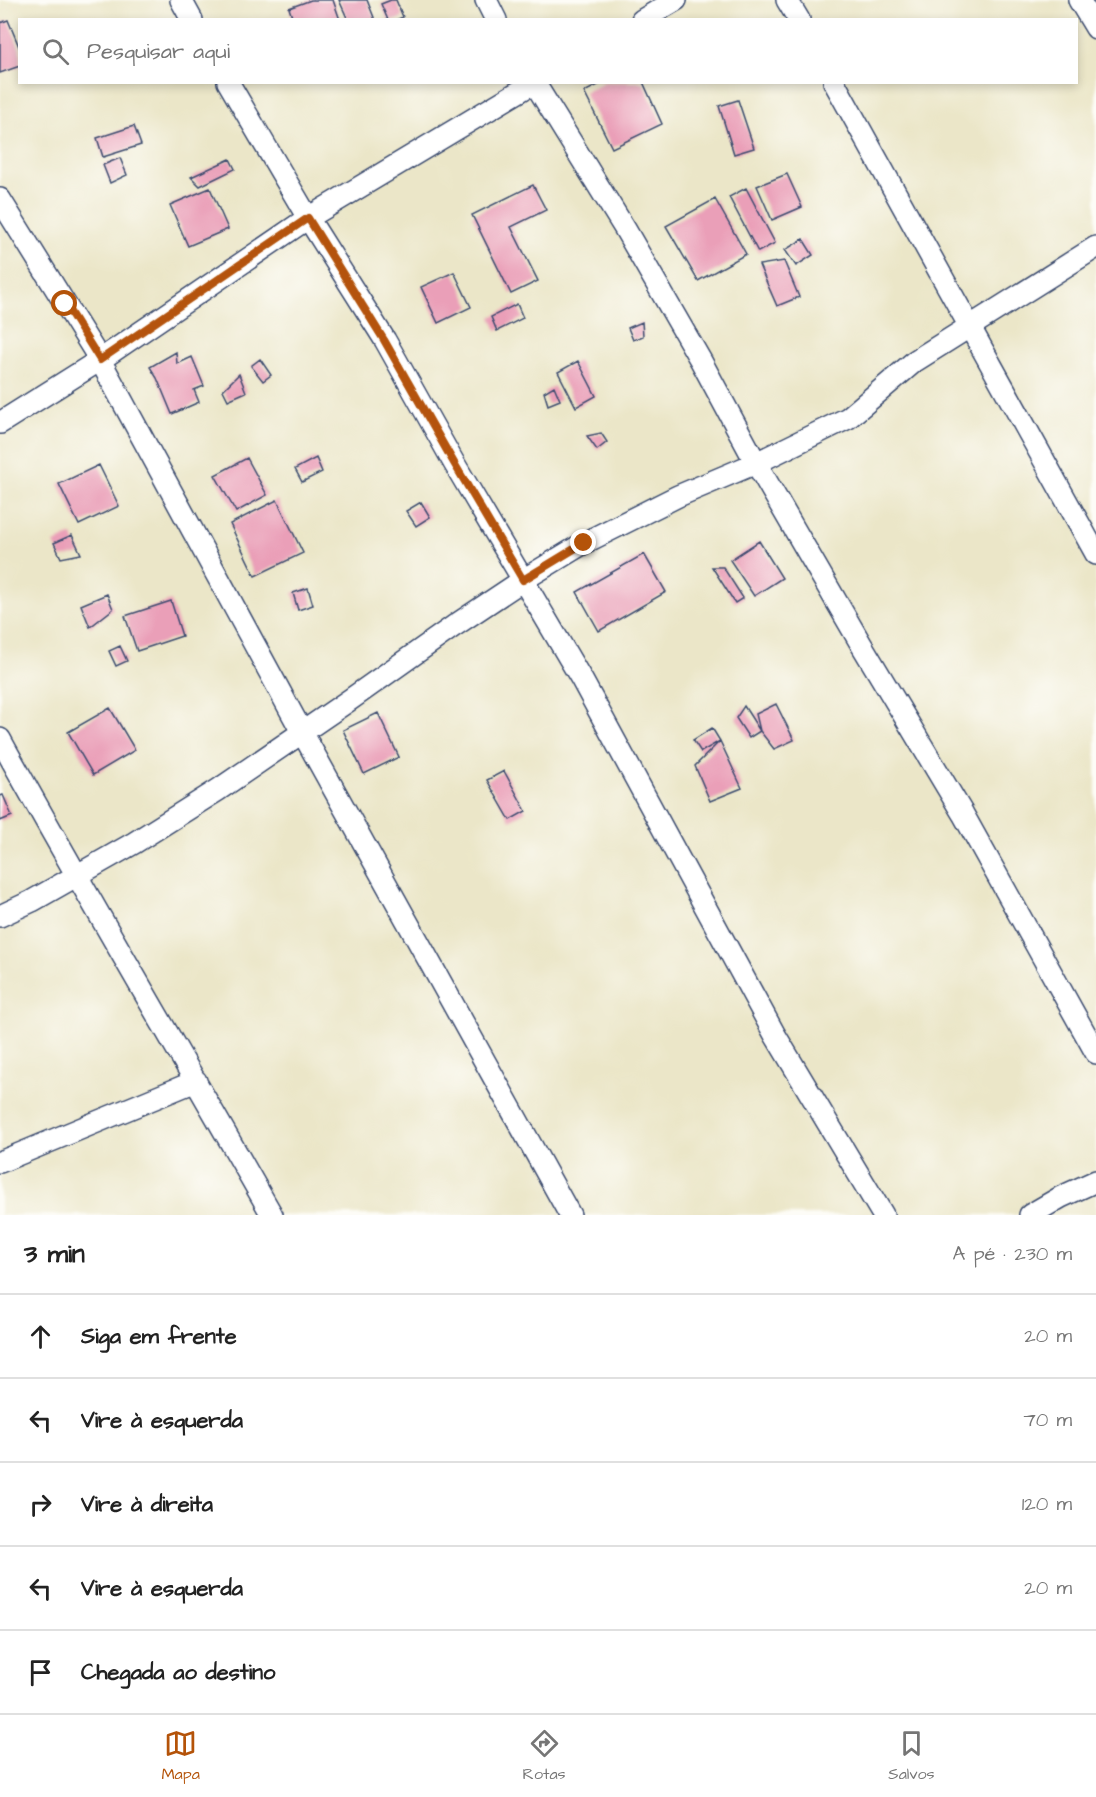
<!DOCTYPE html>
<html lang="pt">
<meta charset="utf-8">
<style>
:root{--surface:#fff;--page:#f6f6f6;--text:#222;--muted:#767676;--line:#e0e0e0;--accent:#b45309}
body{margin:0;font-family:"Architects Daughter",sans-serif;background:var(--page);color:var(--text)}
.stop{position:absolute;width:18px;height:18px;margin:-14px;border:4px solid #b45309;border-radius:50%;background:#fff}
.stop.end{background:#b45309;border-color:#fff;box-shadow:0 2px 6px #0008}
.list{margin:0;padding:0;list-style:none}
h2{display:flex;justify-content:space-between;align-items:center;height:78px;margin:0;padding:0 24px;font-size:26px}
h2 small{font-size:20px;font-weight:400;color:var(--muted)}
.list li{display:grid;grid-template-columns:39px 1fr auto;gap:18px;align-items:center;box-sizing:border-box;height:84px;padding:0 24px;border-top:2px solid var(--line)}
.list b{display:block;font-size:22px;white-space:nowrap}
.list em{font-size:20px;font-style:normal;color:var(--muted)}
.icon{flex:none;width:33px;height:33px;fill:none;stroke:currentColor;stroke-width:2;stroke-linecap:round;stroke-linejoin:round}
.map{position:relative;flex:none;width:1096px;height:1215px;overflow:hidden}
.search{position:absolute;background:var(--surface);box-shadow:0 3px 9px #0003;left:18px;right:18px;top:18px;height:66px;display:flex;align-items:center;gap:15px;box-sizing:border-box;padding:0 21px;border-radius:0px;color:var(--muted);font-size:22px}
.sheet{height:498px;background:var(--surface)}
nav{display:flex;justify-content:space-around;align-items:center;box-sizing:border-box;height:84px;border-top:2px solid var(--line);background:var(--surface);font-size:16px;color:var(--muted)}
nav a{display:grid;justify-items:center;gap:3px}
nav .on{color:var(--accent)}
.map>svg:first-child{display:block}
.building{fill:#ea9fb8}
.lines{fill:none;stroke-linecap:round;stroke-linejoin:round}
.minor-casing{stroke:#3a4a6e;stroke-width:24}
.minor{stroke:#fff;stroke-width:21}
.route{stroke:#b45309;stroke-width:8}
</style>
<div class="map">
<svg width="1096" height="1215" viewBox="0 0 1096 1215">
<rect width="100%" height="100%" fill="#fdfcf7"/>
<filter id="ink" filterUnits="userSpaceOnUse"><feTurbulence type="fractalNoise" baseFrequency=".0167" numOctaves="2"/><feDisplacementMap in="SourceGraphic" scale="12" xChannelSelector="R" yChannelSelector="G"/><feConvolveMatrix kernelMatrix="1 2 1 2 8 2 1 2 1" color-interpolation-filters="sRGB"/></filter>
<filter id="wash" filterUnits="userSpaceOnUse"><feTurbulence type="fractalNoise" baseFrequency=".008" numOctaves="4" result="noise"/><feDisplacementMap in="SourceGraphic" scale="24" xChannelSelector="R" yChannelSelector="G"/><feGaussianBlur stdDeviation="1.35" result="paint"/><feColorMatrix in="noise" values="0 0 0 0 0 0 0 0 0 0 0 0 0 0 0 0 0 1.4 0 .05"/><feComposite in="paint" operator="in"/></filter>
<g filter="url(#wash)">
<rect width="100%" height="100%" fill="#ebe6c8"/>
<g id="blocks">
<!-- building -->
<path class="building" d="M 311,0 L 333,0 L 340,20 L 293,20 L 289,8 Z
M 339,0 L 367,0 L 375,20 L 348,20 Z
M 391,0 L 396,0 L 403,17 L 396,20 L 388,20 L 381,4 Z
M 8,20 L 20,49 L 20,66 L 0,73 L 0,23 Z
M 604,82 L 643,82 L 662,124 L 612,148 L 584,92 Z
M 738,100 L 754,148 L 734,154 L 719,106 Z
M 134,126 L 141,145 L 103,157 L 97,138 Z
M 120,158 L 127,175 L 110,183 L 103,165 Z
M 230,159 L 235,169 L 200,186 L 191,177 Z
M 787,174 L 802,207 L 772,220 L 757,186 Z
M 533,185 L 546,210 L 511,227 L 538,281 L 511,294 L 472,215 Z
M 210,188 L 228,229 L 188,246 L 170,205 Z
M 746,188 L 775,243 L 758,252 L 729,197 Z
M 715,199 L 746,254 L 698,281 L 666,226 Z
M 803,239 L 813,255 L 796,266 L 785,250 Z
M 784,261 L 799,297 L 777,306 L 759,265 Z
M 454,272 L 471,307 L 438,323 L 421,287 Z
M 517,304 L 523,318 L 497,331 L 491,317 Z
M 642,322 L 643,336 L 633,340 L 628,328 Z
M 176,352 L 177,364 L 192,357 L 204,386 L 194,390 L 199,402 L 172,414 L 157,378 L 150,367 Z
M 260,359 L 271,375 L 263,381 L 251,366 Z
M 578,361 L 596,396 L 576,407 L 558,372 Z
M 239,374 L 246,392 L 228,400 L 223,390 Z
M 554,386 L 560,400 L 548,405 L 544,392 Z
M 601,433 L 607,442 L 597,450 L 587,436 Z
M 247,458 L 267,495 L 236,512 L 215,475 Z
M 316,458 L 322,472 L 302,482 L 295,469 Z
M 99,465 L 119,506 L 79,525 L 59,484 Z
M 277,500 L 303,553 L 255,576 L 230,524 Z
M 421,502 L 430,517 L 416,526 L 406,511 Z
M 72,535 L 81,554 L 61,558 L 54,543 Z
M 759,541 L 782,578 L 754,596 L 730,560 Z
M 644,554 L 666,592 L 599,631 L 577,592 Z
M 712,567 L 723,567 L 743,598 L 735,603 Z
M 308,588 L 313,605 L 298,610 L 293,593 Z
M 107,594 L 113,609 L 90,627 L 81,605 Z
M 171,601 L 182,636 L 137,651 L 125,616 Z
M 120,646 L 127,661 L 116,666 L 109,651 Z
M 776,704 L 794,740 L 774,749 L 760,731 L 756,714 Z
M 744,706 L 760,731 L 749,738 L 736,718 Z
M 110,708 L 135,750 L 93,775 L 68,732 Z
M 378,713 L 399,757 L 364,774 L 343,730 Z
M 712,728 L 720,741 L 701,752 L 693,740 Z
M 720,741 L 742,788 L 710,801 L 695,766 Z
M 504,771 L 526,811 L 510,820 L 487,780 Z
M 3,795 L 12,816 L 0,821 L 0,796 Z"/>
</g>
</g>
<g filter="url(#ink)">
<use href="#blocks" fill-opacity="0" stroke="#3a4a6e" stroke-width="1.5"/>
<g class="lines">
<!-- minor casing -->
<g class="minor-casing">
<path id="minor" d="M 181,0 L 192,20
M 486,0 L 496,20
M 787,0 L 799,20
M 1079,0 L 1096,28
M 642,20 L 676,0
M 228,82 L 308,218 L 385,340 L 454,463 L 582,680 L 775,1035 L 883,1215
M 534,82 L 625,229 L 701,361 L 756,463 L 861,644 L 963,814 L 1096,1053
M 834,82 L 1096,554
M 0,199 L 100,360 L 302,732 L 570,1215
M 0,423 L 100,360 L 308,218 L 535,82
M 0,739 C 88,899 182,1056 272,1215
M 0,916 L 32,901 L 134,843 L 218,790 L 351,699 L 454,626 L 523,580 L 584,543 L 678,496 L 756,463 L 848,418 L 915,361 L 1096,247
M 0,1162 L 196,1081
M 1030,1215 L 1061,1197 L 1096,1181"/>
</g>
<!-- minor -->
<use href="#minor" class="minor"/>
</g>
</g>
<g class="lines" filter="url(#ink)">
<!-- route -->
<path class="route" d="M 65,304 L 100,360 L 308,218 L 384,340 L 454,463 L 523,580 L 584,543"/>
</g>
</svg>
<div class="stop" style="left:65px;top:304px"></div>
<div class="stop end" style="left:584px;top:543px"></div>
<div class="search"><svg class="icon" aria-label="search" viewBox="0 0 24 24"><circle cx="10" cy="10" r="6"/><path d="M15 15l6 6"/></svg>Pesquisar aqui</div>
</div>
<section class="sheet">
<h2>3 min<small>A pé · 230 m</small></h2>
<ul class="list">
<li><svg class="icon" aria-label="ahead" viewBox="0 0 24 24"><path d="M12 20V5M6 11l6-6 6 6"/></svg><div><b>Siga em frente</b></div><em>20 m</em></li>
<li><svg class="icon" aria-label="left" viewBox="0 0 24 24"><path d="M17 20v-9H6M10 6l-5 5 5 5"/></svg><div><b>Vire à esquerda</b></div><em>70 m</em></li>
<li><svg class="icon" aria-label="right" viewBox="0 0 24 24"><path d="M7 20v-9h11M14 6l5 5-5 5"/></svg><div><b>Vire à direita</b></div><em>120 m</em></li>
<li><svg class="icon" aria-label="left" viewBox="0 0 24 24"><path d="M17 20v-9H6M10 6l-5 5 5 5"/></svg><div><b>Vire à esquerda</b></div><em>20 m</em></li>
<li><svg class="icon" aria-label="arrive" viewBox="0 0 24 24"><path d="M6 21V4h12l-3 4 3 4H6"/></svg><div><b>Chegada ao destino</b></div></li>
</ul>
</section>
<nav>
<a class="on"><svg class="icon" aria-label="map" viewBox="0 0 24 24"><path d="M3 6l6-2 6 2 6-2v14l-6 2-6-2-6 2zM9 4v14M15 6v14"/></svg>Mapa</a>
<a><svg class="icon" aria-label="directions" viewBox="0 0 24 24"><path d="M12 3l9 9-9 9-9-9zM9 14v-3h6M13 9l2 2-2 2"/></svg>Rotas</a>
<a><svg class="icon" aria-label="saved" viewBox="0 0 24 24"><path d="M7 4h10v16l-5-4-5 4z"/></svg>Salvos</a>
</nav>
